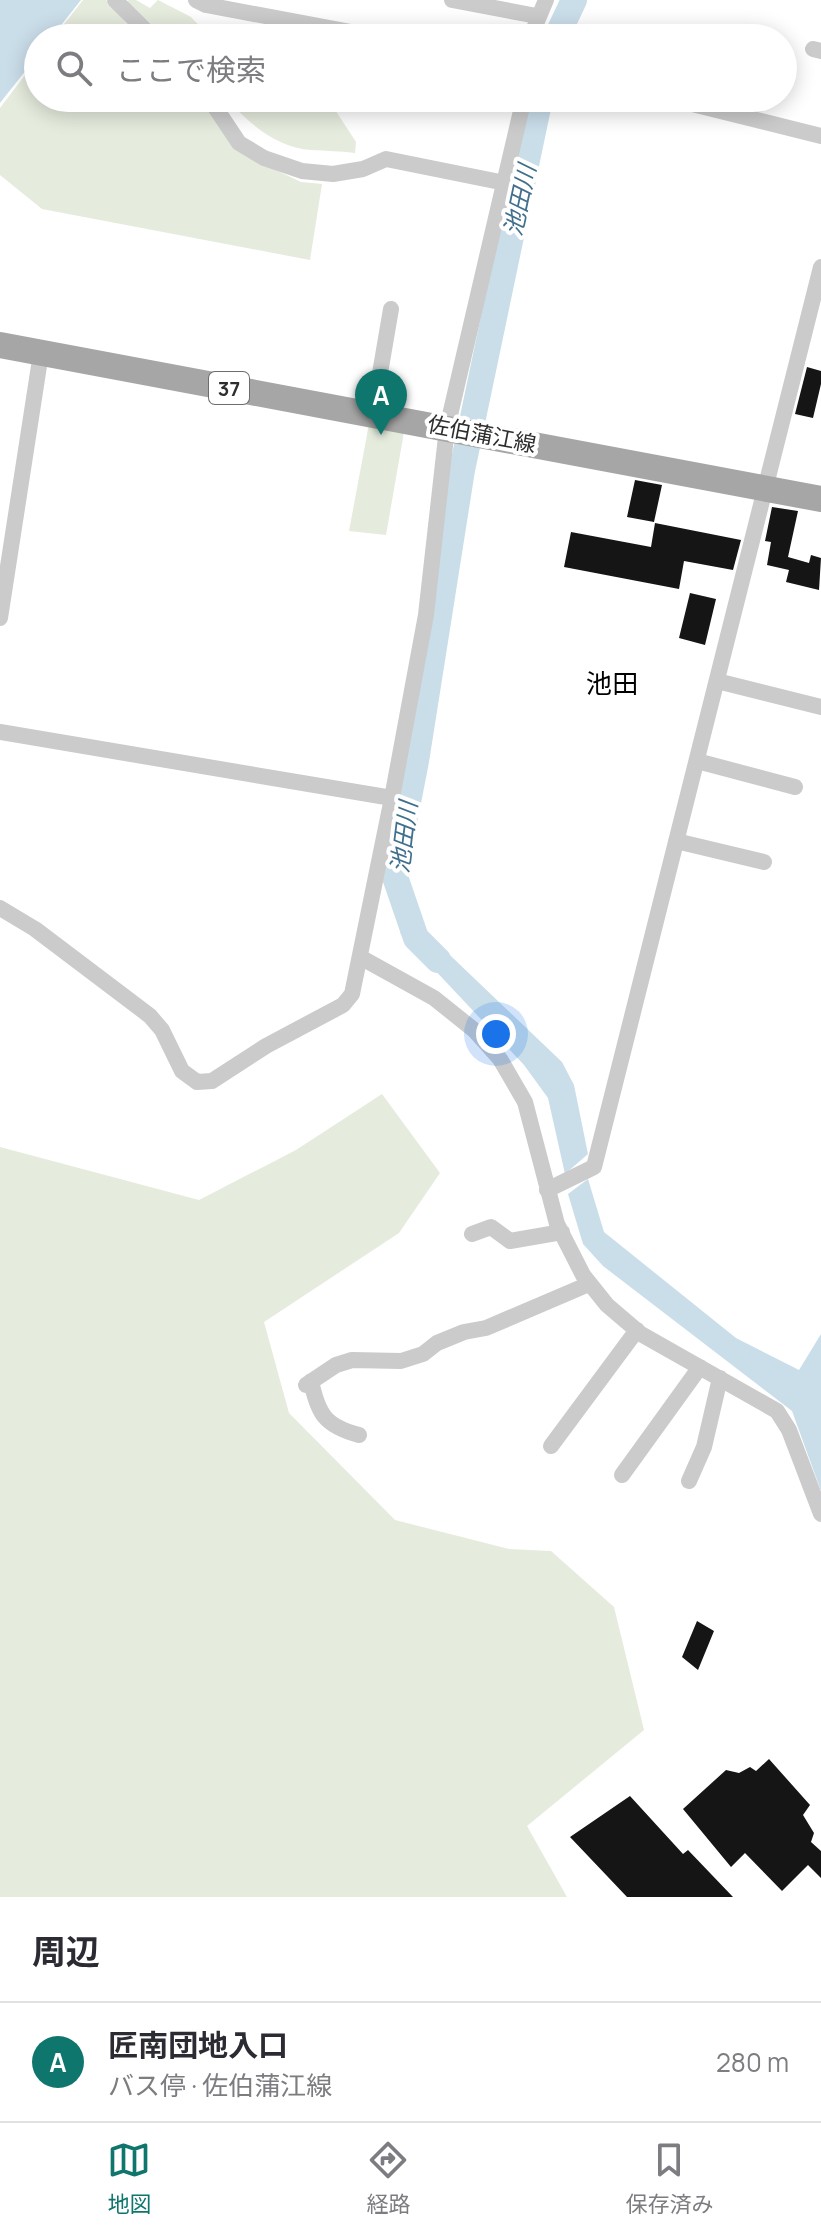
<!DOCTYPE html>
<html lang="ja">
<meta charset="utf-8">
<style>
:root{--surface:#fff;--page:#f2f2f3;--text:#2b2b33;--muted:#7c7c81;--line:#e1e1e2;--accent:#0f766e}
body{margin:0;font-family:Manrope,"Noto Sans JP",sans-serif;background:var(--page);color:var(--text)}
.you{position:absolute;left:496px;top:1034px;width:28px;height:28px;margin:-20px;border:6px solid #fff;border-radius:50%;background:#1a73e8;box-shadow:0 0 0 12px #1a73e833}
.badge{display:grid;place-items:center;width:52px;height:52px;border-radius:50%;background:var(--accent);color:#fff;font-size:26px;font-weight:700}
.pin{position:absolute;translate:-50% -66px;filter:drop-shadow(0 2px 4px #0008)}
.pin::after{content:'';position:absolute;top:42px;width:28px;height:24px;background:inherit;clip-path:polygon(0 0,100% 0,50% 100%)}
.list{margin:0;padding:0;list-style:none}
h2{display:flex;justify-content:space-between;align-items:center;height:104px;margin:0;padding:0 32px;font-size:34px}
h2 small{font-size:26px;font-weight:400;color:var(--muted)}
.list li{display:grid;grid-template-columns:52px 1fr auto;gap:24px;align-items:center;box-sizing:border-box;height:120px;padding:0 32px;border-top:2px solid var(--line)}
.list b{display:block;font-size:30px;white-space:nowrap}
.list p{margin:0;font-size:26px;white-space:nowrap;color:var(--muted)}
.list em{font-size:26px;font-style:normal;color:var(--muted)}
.icon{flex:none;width:44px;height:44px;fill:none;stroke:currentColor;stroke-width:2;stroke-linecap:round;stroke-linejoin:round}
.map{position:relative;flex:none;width:821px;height:1897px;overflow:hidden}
.search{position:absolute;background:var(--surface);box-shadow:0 4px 20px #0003;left:24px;right:24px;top:24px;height:88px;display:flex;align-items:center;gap:20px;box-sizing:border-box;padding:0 28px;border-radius:44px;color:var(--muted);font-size:30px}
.sheet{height:224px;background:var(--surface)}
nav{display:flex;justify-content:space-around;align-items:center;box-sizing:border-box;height:112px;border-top:2px solid var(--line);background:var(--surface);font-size:22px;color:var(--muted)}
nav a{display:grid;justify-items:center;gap:4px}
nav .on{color:var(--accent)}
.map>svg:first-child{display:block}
.green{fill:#e5ebdd}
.water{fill:#cadeea}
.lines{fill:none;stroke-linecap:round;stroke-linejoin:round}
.river{stroke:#cadeea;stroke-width:26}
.building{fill:#151515}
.street{stroke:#cbcbcb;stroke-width:16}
.primary{stroke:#a6a6a6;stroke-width:26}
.labels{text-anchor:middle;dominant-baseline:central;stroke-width:8;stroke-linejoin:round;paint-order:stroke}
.shield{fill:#fff;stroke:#6d6d6d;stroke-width:2}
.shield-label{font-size:20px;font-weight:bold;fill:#2e2e2e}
.street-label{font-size:22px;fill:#2e2e2e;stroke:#fff}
.water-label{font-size:24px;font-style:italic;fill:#40708d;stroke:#fff}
.quarter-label{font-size:26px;fill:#000;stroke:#fff}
</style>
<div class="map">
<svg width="821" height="1897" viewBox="0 0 821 1897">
<rect width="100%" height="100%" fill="#fff"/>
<!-- green -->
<path class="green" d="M 83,0 L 106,0 L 139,38 L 53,38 Z
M 129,0 L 136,0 L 150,8 L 158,0 L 191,17 L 211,38 L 161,38 L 124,3 Z
M 38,58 L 38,98 L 197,98 L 249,157 L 301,182 L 322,184 L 310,260 L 42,209 L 0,175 L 0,108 Z
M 227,98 L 316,98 L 330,102 L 356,142 L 355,153 C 340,151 326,151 311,150 C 278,148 247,123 227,98 Z
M 369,424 L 404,432 L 386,535 L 349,531 Z
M 382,1094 L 440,1173 L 399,1233 L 264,1322 L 289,1413 L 395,1520 L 509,1549 L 551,1551 L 614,1607 L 644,1730 L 527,1826 L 567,1897 L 0,1897 L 0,1147 L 199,1200 L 296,1150 Z"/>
<!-- water -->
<path class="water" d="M 0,0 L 81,0 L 51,38 L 38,38 L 38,55 L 0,103 Z
M 400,933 L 431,937 L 562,1062 L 574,1085 L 588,1154 L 565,1174 L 548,1098 L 524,1065 Z
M 588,1179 L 604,1232 L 736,1338 L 799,1370 L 821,1334 L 821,1491 L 792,1411 L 603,1266 L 583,1244 L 568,1194 Z"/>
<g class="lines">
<!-- river -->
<path class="river" d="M 556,38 L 574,0
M 438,960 L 416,938 L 394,874 L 416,761 L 462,470 L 540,98"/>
</g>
<!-- building -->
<path class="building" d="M 807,367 L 821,371 L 821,384 L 813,418 L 795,414 Z
M 635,480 L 662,485 L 654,522 L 627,517 Z
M 772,507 L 798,511 L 788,557 L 809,563 L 811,555 L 821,558 L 819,590 L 786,582 L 789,570 L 767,565 L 771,542 L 765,541 Z
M 655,523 L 741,540 L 733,570 L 684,561 L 679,589 L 564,567 L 571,532 L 651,547 Z
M 690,593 L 716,599 L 705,645 L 679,638 Z
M 697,1621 L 714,1631 L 698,1670 L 682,1657 Z
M 769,1759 L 810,1805 L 803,1815 L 814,1833 L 811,1842 L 821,1851 L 821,1878 L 808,1865 L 782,1891 L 745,1853 L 731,1867 L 683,1809 L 726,1770 L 739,1773 L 750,1767 L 756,1771 Z
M 630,1796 L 683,1854 L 688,1850 L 733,1897 L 627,1897 L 570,1837 Z"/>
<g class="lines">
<!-- street -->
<path class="street" d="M 115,0 L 153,38
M 196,0 L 206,5 L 383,38
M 452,0 L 537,16
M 530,38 L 546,0
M 813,49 L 821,51
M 209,98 L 239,143 L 264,158 L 302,171 L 333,174 L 363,169 L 386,159 L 505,183
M 668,98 L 821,136
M 373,414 L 391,309
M 0,618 L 41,353
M 717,681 L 821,707
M 0,732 L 392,798
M 697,761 L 795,787
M 676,841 L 764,862
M 0,908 L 35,929 L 150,1016 L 162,1030 L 182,1071 L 197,1082 L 212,1081 L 266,1046 L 343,1005 L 352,994 L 392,798 L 426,615 L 447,428 L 524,98
M 360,957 L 434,998 L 474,1030 L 500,1059 L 525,1102 L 557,1224 L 583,1275 L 607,1305 L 641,1334 L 777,1411 L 789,1430 L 821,1514
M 547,1190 L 594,1167 L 821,267
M 472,1234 L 491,1227 L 510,1241 L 562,1232
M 311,1381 C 318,1414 325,1426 359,1435
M 306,1385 L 336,1365 L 352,1360 L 401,1361 L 423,1354 L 437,1343 L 464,1332 L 486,1328 L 589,1284
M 551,1446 L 637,1330
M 622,1475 L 700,1367
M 689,1481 L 704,1447 L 720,1378"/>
<!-- primary -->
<path class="primary" d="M 0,345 L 821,499"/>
</g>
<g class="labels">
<!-- shield labels -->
<rect class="shield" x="209" y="372" width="40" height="32" rx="6"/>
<g class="shield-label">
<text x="229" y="388">37</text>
</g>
<!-- street labels -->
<g class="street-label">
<text transform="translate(482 434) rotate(11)">佐伯蒲江線</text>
</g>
<!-- water labels -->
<g class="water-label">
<text transform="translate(519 200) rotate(-78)">池田川</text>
<text transform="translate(403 837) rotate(-83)">池田川</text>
</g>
<!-- quarter labels -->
<g class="quarter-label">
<text x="612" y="683">池田</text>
</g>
</g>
</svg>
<div class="you"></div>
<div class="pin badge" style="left:381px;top:435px">A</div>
<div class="search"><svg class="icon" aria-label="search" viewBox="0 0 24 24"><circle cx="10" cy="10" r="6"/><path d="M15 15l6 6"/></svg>ここで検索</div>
</div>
<section class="sheet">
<h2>周辺<small></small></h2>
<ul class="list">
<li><span class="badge">A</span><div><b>匠南団地入口</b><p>バス停 · 佐伯蒲江線</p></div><em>280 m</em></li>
</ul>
</section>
<nav>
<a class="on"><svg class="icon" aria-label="map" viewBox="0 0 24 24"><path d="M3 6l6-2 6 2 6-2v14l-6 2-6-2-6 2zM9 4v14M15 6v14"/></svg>地図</a>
<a><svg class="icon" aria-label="directions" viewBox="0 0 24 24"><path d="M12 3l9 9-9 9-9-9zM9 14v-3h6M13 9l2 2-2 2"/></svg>経路</a>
<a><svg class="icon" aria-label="saved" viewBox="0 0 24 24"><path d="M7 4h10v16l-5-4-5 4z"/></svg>保存済み</a>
</nav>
